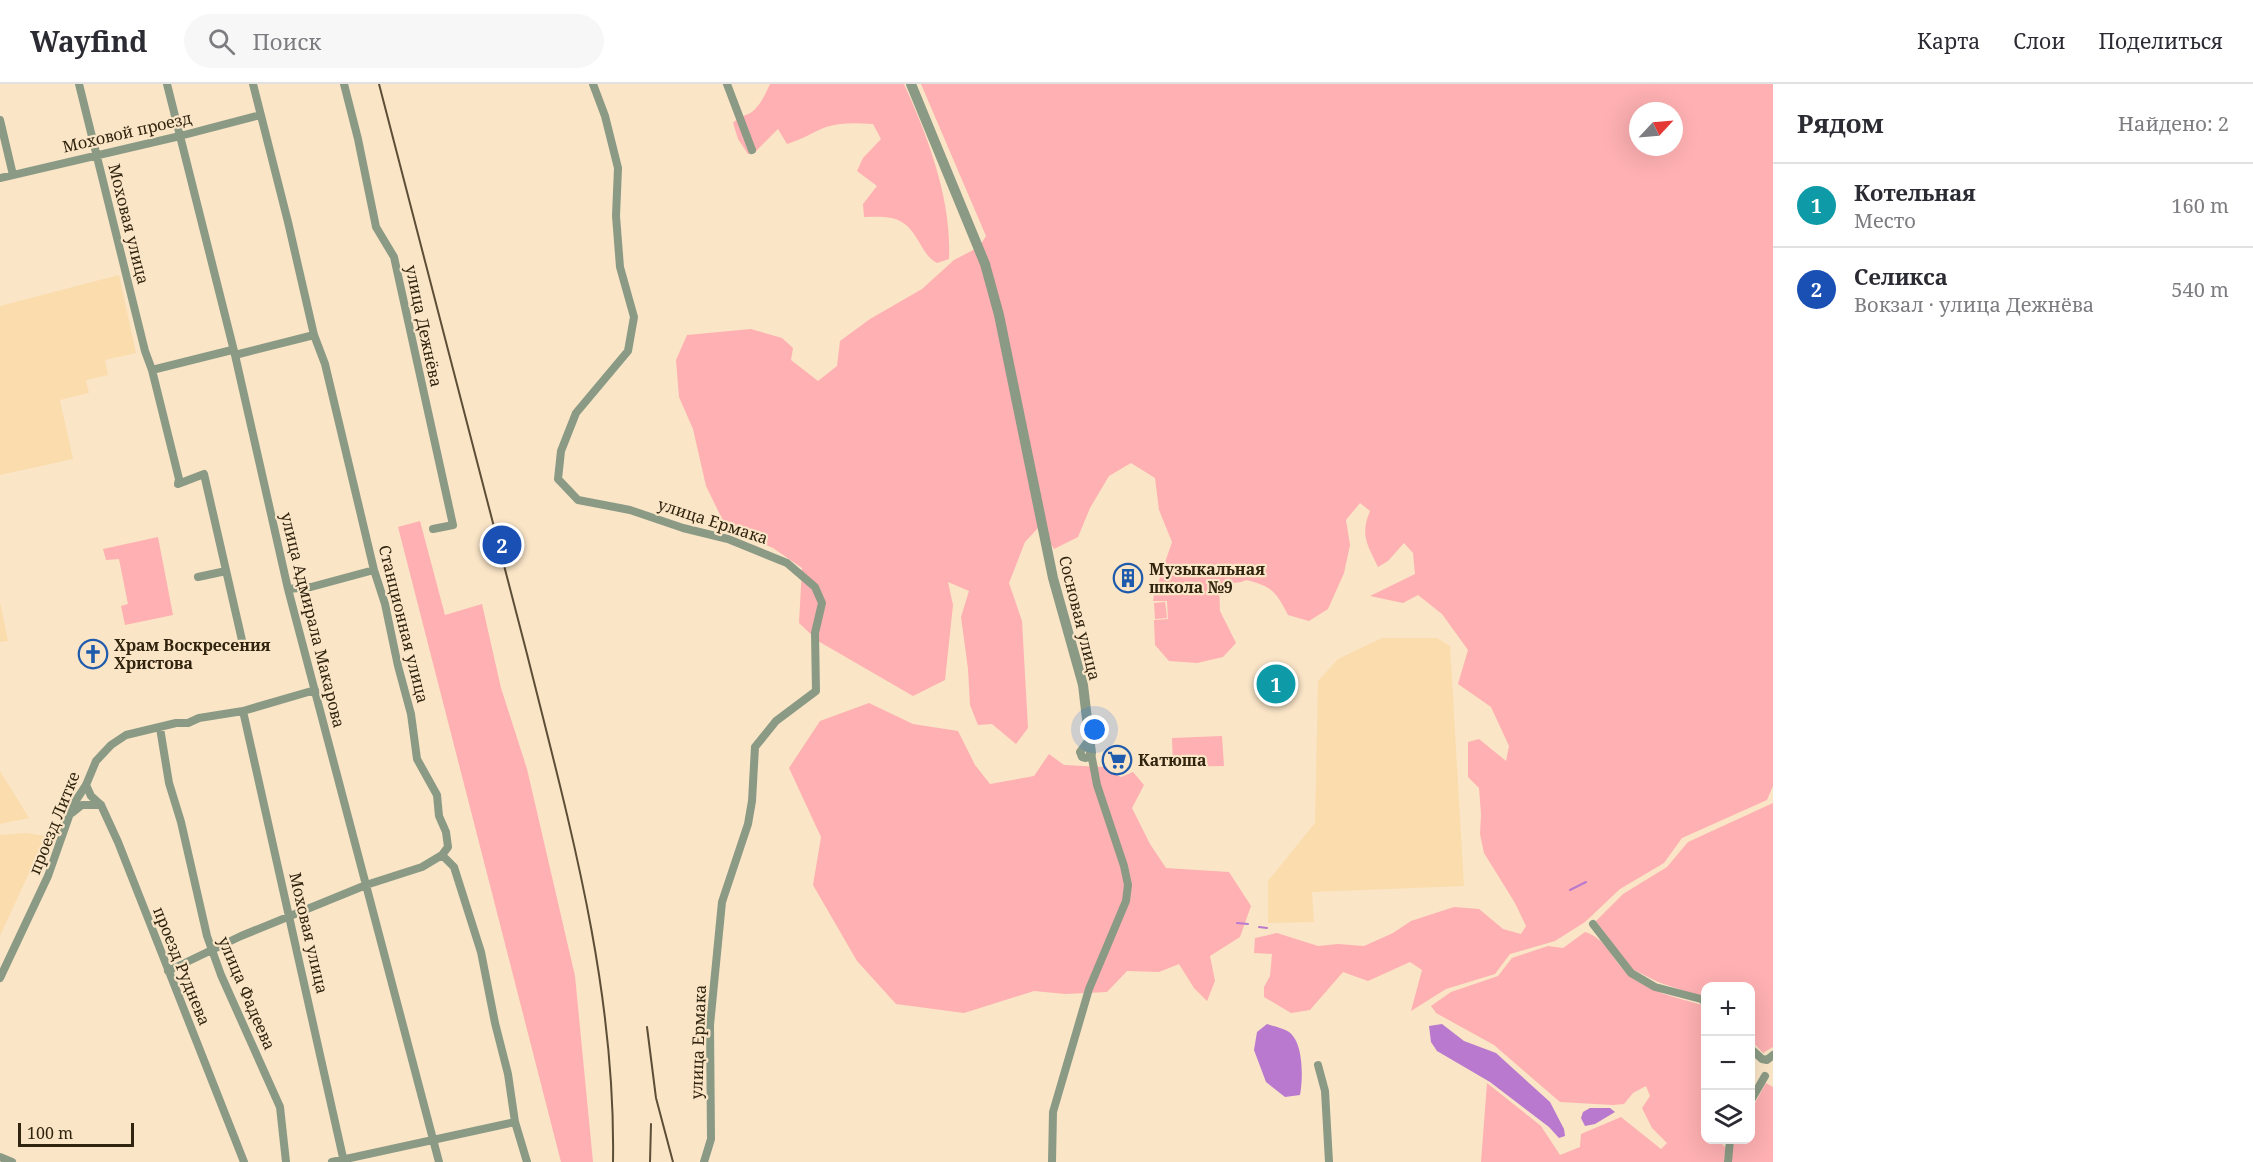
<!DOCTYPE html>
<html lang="ru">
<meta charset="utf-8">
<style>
:root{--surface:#fff;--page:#f7f7f7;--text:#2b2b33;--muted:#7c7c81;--line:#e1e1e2;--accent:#0b8043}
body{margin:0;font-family:"Noto Serif",serif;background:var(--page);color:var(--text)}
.controls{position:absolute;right:18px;bottom:18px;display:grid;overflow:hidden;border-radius:12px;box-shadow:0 6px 24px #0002}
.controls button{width:54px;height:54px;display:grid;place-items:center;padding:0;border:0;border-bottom:2px solid var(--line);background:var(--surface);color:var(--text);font:30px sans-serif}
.compass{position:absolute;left:1629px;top:18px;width:54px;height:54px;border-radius:50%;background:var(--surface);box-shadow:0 6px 24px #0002;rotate:64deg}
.scale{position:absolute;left:18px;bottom:15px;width:116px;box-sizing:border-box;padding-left:6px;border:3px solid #31240f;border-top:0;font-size:16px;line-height:21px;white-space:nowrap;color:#31240f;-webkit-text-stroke:4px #fae5c7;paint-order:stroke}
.you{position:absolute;left:1095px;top:646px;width:21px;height:21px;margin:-15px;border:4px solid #fff;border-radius:50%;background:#1a73e8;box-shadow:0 0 0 9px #1a73e833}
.badge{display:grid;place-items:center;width:39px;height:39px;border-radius:50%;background:var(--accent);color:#fff;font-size:20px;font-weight:700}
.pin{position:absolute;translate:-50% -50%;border:3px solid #fff;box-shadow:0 2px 6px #0006}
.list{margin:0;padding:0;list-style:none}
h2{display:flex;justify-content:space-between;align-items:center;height:78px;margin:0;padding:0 24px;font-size:26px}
h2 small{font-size:20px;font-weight:400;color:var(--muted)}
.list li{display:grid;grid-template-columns:39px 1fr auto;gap:18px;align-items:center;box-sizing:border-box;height:84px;padding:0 24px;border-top:2px solid var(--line)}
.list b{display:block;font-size:22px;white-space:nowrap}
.list p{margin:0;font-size:20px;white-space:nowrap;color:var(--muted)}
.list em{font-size:20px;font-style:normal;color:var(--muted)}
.icon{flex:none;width:33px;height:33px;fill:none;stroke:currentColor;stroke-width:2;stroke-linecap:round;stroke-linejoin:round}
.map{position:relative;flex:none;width:1773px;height:1078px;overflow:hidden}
header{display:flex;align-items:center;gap:36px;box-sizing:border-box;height:84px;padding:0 30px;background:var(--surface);border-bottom:2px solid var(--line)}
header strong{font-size:28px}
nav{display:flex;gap:33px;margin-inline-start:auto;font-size:21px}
.search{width:420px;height:54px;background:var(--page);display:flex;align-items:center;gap:15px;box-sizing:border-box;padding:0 21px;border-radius:33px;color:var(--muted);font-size:22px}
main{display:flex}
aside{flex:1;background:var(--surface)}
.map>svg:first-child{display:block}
.built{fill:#fbdcad}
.green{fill:#feb0b2;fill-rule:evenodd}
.water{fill:#b979ce}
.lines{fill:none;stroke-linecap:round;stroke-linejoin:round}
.stream{stroke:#b979ce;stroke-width:2}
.minor{stroke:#8b9a85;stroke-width:8}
.tertiary{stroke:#8b9a85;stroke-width:10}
.rail{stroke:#5d4e37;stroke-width:2}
.labels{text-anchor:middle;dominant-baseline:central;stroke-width:4.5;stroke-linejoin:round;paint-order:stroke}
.street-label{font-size:16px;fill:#31240f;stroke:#fae5c7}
.poi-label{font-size:16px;font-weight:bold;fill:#31240f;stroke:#fae5c7;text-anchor:start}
</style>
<header>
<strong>Wayfind</strong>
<div class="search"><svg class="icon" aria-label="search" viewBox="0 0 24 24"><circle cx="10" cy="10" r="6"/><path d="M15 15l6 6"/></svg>Поиск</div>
<nav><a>Карта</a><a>Слои</a><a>Поделиться</a></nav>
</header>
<main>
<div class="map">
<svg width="1773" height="1078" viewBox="0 0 1773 1078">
<rect width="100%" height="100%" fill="#fae5c7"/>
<!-- built -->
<path class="built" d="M 119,191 L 136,269 L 105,276 L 108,291 L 86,296 L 89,309 L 60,316 L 73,375 L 0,391 L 0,222 Z
M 0,518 L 8,557 L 0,558 Z
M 1382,554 L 1437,554 L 1450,562 L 1464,802 L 1312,808 L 1314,838 L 1268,839 L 1268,797 L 1315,739 L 1318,597 L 1338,575 Z
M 0,687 L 29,734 L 0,740 Z
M 26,749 L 46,752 L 0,852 L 0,751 Z"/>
<!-- green -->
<path class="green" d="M 770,0 L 904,0 C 928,53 952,116 949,175 L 937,179 C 928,174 925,168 919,158 C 905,132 891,132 864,133 L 863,120 L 877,102 L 857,87 L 863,74 L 881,55 L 873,40 C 857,39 842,38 826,43 C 813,48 801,56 787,60 L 778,45 L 753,70 L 748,70 L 738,55 L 733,39 C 738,34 740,33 746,31 C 758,27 765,11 770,0 Z
M 921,0 L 1773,0 L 1773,702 L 1767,716 L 1682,754 L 1664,779 L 1620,805 L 1585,838 L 1555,857 L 1510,870 L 1495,890 L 1446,905 L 1411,927 L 1422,886 L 1410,878 L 1368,897 L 1343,888 L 1310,926 L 1291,929 L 1264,913 L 1264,903 L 1270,892 L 1272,870 L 1254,869 L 1255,854 L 1277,849 L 1318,862 L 1338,860 L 1364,862 L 1393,849 L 1411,837 L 1454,823 L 1479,825 L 1503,845 L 1521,850 L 1526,842 L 1515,819 L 1484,769 L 1480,750 L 1481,730 L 1479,704 L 1468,693 L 1468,658 L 1479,655 L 1506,677 L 1509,662 L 1491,623 L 1458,600 L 1468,566 L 1442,530 L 1418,511 L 1403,519 L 1370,512 L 1415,490 L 1413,469 L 1404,459 L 1388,477 L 1378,483 C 1367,460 1360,451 1370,427 L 1360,419 L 1346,436 L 1350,461 L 1344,489 L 1328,525 L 1309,537 L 1288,531 C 1276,508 1272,502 1246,496 L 1241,498 L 1219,501 L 1220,527 L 1236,559 L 1223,573 L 1197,579 L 1169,577 L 1155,561 L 1154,536 L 1168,535 L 1167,517 L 1153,517 L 1154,511 L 1172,458 L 1159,426 L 1155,394 L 1131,379 L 1109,392 L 1090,424 L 1078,453 L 1054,465 L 1046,452 L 1038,444 L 1025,458 L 1009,499 L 1022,537 L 1028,644 L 1016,660 L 992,640 L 978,641 L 970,621 L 968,585 L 961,533 L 969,507 L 948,498 L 953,521 L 945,596 L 913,612 L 818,557 L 799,539 L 802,484 L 773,464 L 727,445 L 706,402 L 693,345 L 679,313 L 676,276 L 687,251 L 751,245 L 782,254 L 793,264 L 791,276 L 818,297 L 837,282 L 840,257 L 870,235 L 922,205 L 954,176 L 979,163 L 986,152 ZM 1638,27 L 1674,27 L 1674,63 L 1638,63 Z
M 420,437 L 445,531 L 482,520 L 501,604 L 527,685 L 575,892 L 593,1078 L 561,1078 L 398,443 Z
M 158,453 L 173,531 L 125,541 L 121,522 L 128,520 L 119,475 L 106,476 L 103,465 Z
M 1165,518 L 1167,534 L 1155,535 L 1154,519 Z
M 869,619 L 913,640 L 958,647 L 975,681 L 990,700 L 1034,692 L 1049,670 L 1064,681 L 1104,683 L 1110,688 L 1121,693 L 1133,688 L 1144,701 L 1132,724 L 1150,760 L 1166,784 L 1229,788 L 1251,822 L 1240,853 L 1210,872 L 1215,897 L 1207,917 L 1194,904 L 1179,880 L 1159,888 L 1127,887 L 1107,908 L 1065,910 L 1034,907 L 964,929 L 896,920 L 857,877 L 813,801 L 821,753 L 789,684 L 820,637 Z
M 1222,652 L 1224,682 L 1173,683 L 1172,654 Z
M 1773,719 L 1773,963 L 1763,969 L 1751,956 L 1750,902 L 1706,902 L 1705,914 L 1658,898 L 1632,885 L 1596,837 L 1623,810 L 1667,783 L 1688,758 Z
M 1585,848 C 1606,854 1612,876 1628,890 C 1649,908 1677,914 1703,921 L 1705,924 L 1706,1056 L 1718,1056 L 1726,1064 L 1724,1078 L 1481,1078 L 1487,999 L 1541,1042 L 1560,1071 L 1580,1063 L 1581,1050 L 1621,1033 L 1661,1065 L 1667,1059 L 1652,1044 L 1642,1024 L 1650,1012 L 1646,1002 L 1633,1009 L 1624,1020 L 1613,1021 L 1560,1018 L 1494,961 L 1436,929 L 1431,922 L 1451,908 L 1498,892 L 1512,874 L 1548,862 L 1563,864 Z
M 1766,999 L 1773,1003 L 1773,1078 L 1731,1078 L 1734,1056 L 1750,1056 L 1751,1026 Z"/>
<!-- water -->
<path class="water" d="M 1267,940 C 1273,942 1283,944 1289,948 C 1304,959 1303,995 1300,1011 L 1285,1013 L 1266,998 L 1254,966 L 1257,948 Z
M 1442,940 L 1464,957 L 1496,969 L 1550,1018 L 1564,1045 L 1565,1052 L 1559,1054 L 1549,1043 L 1490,998 L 1437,967 L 1431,958 L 1429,942 Z
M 1590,1024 L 1610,1024 L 1615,1028 L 1595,1040 L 1585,1042 L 1581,1034 L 1583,1028 Z"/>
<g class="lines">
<!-- stream -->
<path class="stream" d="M 1570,806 L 1586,798
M 1237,839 L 1248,840
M 1259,843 L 1267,844"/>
<!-- minor -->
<path class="minor" d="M 79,0 L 145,267 L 152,286 L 179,395 L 178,400 L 204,390 L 244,565
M 167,0 L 235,271 L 288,505 L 439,1078
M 253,0 L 288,138 L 314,251 L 325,280 L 374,486 L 385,520 L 398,582 L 411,630 L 417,675 L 437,711 L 439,732 L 446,748 L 448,763 L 442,771 L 454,783 L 481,868 L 495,939 L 508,990 L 515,1038 L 527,1078
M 344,0 L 358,55 L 376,143 L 394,173 L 453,441 L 433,445
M 593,0 L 605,32 L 618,84 L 616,132 L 620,183 L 634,233 L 628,267 L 576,329 L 561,367 L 558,395 L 578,416 L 630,426 L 683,444 L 728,455 L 787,479 L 815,503 L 822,519 L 815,549 L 816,607 L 776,637 L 755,663 L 752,717 L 748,740 L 722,818 L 710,941 L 711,1055 L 704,1078
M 727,0 L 752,66
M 0,36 L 13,91
M 0,94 L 180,52 L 260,31
M 235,271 L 314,251
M 152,286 L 232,266
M 198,493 L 226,487
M 288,505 L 311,503 L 374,486
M 243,627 L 344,1078
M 160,644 L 169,699 L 181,738 L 207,852 L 221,891 L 280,1023 L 286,1078
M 1089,656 L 1080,668 L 1082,673 L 1086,674 L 1090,672 L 1091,669
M 86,701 L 91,712 L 101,721 L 118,758 L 244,1078
M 72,729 L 82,721 L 101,721
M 1593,840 L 1631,889 L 1655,903 L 1701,915 L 1706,919
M 168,887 L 241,852 L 366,801 L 422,783 L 442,771
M 0,894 L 48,792 L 73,721 L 86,701 L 96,677 L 111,661 L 126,651 L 176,639 L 188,639 L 199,634 L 243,627 L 315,606
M 1750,964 L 1762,975 L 1767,976 L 1773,971
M 1318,981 L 1325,1007 L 1329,1078
M 1750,1018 L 1765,992
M 0,1073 L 12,1078
M 332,1078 L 515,1038
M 1052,1078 L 1053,1028 L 1089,905 L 1126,817 L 1128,801 L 1124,782 L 1097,701 L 1091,669
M 1728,1078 L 1730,1056"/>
<!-- tertiary -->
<path class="tertiary" d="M 911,0 L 985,180 L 999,231 L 1053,494 L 1083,601 L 1091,669"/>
<!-- rail -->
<path class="rail" d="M 379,0 C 428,190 478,380 527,570 C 569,738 616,904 613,1078
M 647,943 L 656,1014 L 673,1078
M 650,1078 L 651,1040"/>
</g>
<!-- icons -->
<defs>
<g id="building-ring" transform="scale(1.5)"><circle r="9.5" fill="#fae5c7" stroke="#1f5bac" stroke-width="1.5"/><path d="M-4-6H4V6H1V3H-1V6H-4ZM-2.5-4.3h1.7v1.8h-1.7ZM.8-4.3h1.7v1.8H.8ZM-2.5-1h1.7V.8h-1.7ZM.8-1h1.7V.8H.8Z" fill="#1f5bac"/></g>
<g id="church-ring" transform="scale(1.5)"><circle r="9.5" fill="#fae5c7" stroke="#1f5bac" stroke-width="1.5"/><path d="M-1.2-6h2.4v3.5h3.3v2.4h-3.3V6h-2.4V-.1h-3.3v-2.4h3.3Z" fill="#1f5bac"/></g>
<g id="supermarket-ring" transform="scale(1.5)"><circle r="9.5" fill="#fae5c7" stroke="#1f5bac" stroke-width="1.5"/><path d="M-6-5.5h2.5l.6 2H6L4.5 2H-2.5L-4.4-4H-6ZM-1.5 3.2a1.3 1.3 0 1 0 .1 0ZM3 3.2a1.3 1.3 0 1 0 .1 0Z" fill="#1f5bac"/></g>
</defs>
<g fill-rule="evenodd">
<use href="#building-ring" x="1128" y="494"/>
<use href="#church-ring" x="93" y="570"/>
<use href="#supermarket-ring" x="1117" y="676"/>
</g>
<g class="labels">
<!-- street labels -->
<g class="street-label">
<text transform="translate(127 48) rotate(-13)">Моховой проезд</text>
<text transform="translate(129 140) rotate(76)">Моховая улица</text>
<text transform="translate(424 242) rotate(78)">улица Дежнёва</text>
<text transform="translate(713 437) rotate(18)">улица Ермака</text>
<text transform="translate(1080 534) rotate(76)">Сосновая улица</text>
<text transform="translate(313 536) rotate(76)">улица Адмирала Макарова</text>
<text transform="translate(404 540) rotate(76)">Станционная улица</text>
<text transform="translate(54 739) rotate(-68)">проезд Литке</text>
<text transform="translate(309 849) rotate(77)">Моховая улица</text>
<text transform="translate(182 882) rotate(68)">проезд Руднева</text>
<text transform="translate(247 909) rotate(67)">улица Фадеева</text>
<text transform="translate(698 958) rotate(-88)">улица Ермака</text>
</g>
<!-- poi labels -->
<g class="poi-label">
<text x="1149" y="485">Музыкальная<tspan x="1149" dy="18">школа №9</tspan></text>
<text x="114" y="561">Храм Воскресения<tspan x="114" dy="18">Христова</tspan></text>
<text x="1138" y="676">Катюша</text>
</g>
</g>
</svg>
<div class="controls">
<button>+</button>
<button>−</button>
<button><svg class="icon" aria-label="layers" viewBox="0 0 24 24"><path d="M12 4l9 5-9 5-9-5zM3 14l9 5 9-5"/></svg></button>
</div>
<svg class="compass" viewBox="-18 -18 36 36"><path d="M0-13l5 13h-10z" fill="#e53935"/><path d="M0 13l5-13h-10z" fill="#7c7c81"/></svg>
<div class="scale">100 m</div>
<div class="you"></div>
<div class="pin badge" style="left:1276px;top:600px;background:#0f9aa8">1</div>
<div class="pin badge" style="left:502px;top:461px;background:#1a4fb4">2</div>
</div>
<aside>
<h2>Рядом<small>Найдено: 2</small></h2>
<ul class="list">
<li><span class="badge" style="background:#0f9aa8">1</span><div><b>Котельная</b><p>Место</p></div><em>160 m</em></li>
<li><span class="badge" style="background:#1a4fb4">2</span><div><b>Селикса</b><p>Вокзал · улица Дежнёва</p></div><em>540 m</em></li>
</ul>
</aside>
</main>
